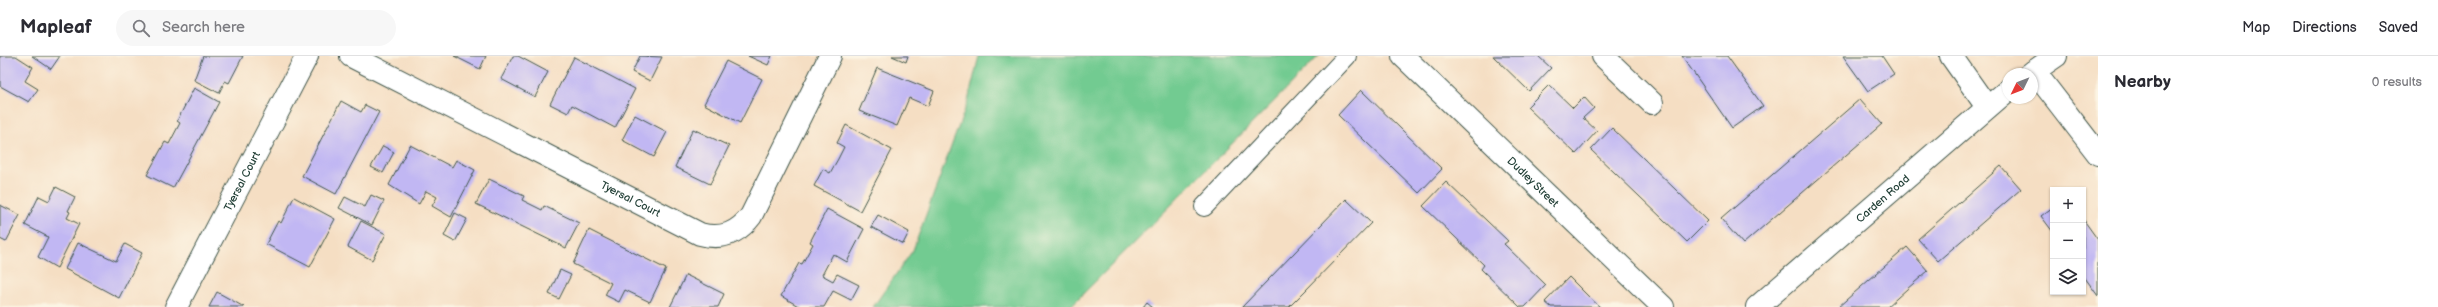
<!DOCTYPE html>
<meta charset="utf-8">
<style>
:root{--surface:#fff;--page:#f7f7f7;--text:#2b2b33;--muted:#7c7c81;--line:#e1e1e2}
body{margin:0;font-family:"Balsamiq Sans",sans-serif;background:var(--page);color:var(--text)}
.controls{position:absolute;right:12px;bottom:12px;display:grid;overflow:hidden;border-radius:0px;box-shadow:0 1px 3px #0004}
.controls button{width:36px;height:36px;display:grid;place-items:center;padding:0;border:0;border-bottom:1px solid var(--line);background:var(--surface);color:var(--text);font:20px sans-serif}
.compass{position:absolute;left:2002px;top:12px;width:36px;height:36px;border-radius:50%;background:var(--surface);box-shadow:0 1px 3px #0004;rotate:227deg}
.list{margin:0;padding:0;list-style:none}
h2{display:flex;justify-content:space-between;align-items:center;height:52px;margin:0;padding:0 16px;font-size:17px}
h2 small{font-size:13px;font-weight:400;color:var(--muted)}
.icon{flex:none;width:22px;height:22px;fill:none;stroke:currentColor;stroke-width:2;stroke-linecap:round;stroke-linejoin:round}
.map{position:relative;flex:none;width:2098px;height:251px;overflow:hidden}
header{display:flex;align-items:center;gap:24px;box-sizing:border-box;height:56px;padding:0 20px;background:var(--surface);border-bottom:1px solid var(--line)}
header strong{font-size:19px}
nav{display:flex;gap:22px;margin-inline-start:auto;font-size:14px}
.search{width:280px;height:36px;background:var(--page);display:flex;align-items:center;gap:10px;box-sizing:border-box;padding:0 14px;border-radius:22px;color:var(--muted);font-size:15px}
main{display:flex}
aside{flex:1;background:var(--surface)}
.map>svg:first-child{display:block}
.green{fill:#72cb91;stroke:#488462}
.building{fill:#c1b7f3}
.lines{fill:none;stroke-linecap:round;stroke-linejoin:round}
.lane-casing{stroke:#3f5549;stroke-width:20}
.street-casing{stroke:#3f5549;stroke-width:24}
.lane{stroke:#fff;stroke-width:18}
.street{stroke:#fff;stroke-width:22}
.labels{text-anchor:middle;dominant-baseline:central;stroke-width:4;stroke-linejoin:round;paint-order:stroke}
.street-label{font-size:11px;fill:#1f3d34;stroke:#fcf5e5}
</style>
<header>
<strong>Mapleaf</strong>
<div class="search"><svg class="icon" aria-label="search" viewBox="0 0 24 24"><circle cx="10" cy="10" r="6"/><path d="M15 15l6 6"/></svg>Search here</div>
<nav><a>Map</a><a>Directions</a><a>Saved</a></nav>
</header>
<main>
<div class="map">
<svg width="2098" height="251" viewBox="0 0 2098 251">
<rect width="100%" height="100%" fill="#fcf5e5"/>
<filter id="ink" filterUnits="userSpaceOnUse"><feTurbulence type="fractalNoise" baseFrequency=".025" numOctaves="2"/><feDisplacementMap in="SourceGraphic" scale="8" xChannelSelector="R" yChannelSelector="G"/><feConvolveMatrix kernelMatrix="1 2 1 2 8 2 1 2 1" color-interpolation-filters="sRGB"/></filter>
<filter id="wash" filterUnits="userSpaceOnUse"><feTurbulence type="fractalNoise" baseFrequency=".012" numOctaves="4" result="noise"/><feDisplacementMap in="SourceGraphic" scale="16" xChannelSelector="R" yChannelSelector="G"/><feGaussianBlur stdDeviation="0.9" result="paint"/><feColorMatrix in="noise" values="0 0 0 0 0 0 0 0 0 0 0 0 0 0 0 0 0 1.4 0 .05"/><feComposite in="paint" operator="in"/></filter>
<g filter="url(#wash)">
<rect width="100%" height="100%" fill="#f5dec3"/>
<!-- green -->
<path class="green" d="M 979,0 L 1319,0 L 1070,251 L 873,251 L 913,194 L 968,45 Z"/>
<g id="blocks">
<!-- building -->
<path class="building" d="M 0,0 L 16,0 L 33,11 L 25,25 L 38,33 L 29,46 L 0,30 Z
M 32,0 L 60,0 L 51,13 Z
M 203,0 L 243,0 L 229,27 L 225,25 L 219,37 L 194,24 Z
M 454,0 L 486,0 L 480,13 Z
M 513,0 L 518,0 L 548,16 L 535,41 L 501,23 Z
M 640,0 L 662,1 L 650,25 L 632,16 Z
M 748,0 L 772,0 L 768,9 Z
M 892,0 L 908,0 L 906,6 Z
M 1493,0 L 1538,0 L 1551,12 L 1529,35 Z
M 1682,0 L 1727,0 L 1763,50 L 1732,72 Z
M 1843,0 L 1882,0 L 1894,18 L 1868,35 Z
M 574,1 L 635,33 L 615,72 L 572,49 L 568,57 L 550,48 Z
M 726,5 L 762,23 L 740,67 L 704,48 Z
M 877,12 L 934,35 L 928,50 L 909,42 L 897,70 L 859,55 Z
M 1549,29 L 1573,52 L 1584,41 L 1594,52 L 1583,62 L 1597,75 L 1576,98 L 1527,51 Z
M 194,32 L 219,46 L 173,132 L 147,119 L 165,86 L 169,88 L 180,67 L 177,65 Z
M 1361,34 L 1442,113 L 1419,137 L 1338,59 Z
M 1860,43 L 1882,68 L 1743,188 L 1721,163 Z
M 341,45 L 361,56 L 365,49 L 379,56 L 336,138 L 302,120 Z
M 635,59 L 667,76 L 654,101 L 622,84 Z
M 846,69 L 892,94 L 860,155 L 814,130 L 823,113 L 830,117 L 838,103 L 844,91 L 837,87 Z
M 1612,72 L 1708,165 L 1687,186 L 1591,94 Z
M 693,73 L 729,90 L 710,128 L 675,111 Z
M 410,89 L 452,111 L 456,104 L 475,114 L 451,161 L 432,150 L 437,141 L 426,135 L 419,148 L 389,129 Z
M 383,90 L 394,96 L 383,117 L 371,111 Z
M 2001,110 L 2021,133 L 1938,205 L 1918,183 Z
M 489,123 L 524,140 L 522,144 L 542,154 L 544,150 L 579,167 L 566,192 L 476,148 Z
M 1446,126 L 1508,185 L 1504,188 L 1546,229 L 1525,251 L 1520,251 L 1481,213 L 1484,209 L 1423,150 Z
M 56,131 L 75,141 L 68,155 L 70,156 L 67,162 L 79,168 L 57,212 L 38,201 L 48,181 L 25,169 L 39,140 L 49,145 Z
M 371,139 L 384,145 L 372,169 L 339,152 L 345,141 L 365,151 Z
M 294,141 L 335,163 L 310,211 L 266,188 L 278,165 L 281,167 Z
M 1346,143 L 1371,167 L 1305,235 L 1289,251 L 1242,251 Z
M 0,149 L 20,159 L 6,186 L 0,183 Z
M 2053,151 L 2053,176 L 2041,160 Z
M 827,153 L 864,173 L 847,206 L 833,198 L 822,219 L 833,225 L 837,218 L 859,229 L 851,244 L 833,235 L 824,251 L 800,251 L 781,240 L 799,207 L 802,208 L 813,188 L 810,186 Z
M 455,157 L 467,163 L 455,186 L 444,180 Z
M 878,159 L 909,176 L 903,188 L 871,171 Z
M 2083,163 L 2098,184 L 2098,240 L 2083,219 Z
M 361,165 L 386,178 L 372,204 L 348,191 Z
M 589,174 L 666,213 L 650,246 L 625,234 L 619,246 L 605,239 L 611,227 L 573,208 Z
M 78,187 L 116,205 L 125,188 L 142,197 L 119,242 L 65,213 Z
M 1907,191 L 1928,215 L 1907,233 L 1887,251 L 1838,251 Z
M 560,214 L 571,219 L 559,243 L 549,238 Z
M 686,219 L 724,238 L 718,251 L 670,251 Z
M 1569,221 L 1589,241 L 1600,251 L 1551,251 L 1545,246 Z
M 217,236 L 244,251 L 209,251 Z
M 1147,246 L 1153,251 L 1143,251 Z"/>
</g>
</g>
<g filter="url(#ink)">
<use href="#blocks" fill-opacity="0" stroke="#3f5549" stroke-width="1"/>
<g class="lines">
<!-- lane casing -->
<g class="lane-casing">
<path id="lane" d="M 1204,151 L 1347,0"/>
</g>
<!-- street casing -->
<g class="street-casing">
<g id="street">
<path id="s1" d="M 351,0 L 700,178 C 722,184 738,177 751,160 L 830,0"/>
<path id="s2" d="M 1403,0 L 1663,251"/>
<path d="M 1603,0 L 1652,47"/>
<path d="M 1951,0 L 1987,51"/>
<path d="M 2034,15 L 2098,98"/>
<path d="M 2030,18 L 2056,0"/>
<path id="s3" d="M 176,251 L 307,0"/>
<path id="s4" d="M 1757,251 L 2008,34"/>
</g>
</g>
<!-- lane -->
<use href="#lane" class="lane"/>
<!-- street -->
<use href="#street" class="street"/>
</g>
</g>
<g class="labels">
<!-- street labels -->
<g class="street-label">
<text stroke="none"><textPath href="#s3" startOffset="142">Tyersal Court</textPath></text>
<text stroke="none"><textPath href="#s2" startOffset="181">Dudley Street</textPath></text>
<text stroke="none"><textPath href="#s1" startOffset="314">Tyersal Court</textPath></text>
<text stroke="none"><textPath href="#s4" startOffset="166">Carden Road</textPath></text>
</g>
</g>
</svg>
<div class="controls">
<button>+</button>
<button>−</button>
<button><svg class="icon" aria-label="layers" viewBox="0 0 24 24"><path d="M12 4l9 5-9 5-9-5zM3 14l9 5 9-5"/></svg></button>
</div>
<svg class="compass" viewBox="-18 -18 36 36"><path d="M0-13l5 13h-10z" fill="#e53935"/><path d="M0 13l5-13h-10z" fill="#7c7c81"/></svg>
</div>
<aside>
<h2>Nearby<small>0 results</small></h2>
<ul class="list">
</ul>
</aside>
</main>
